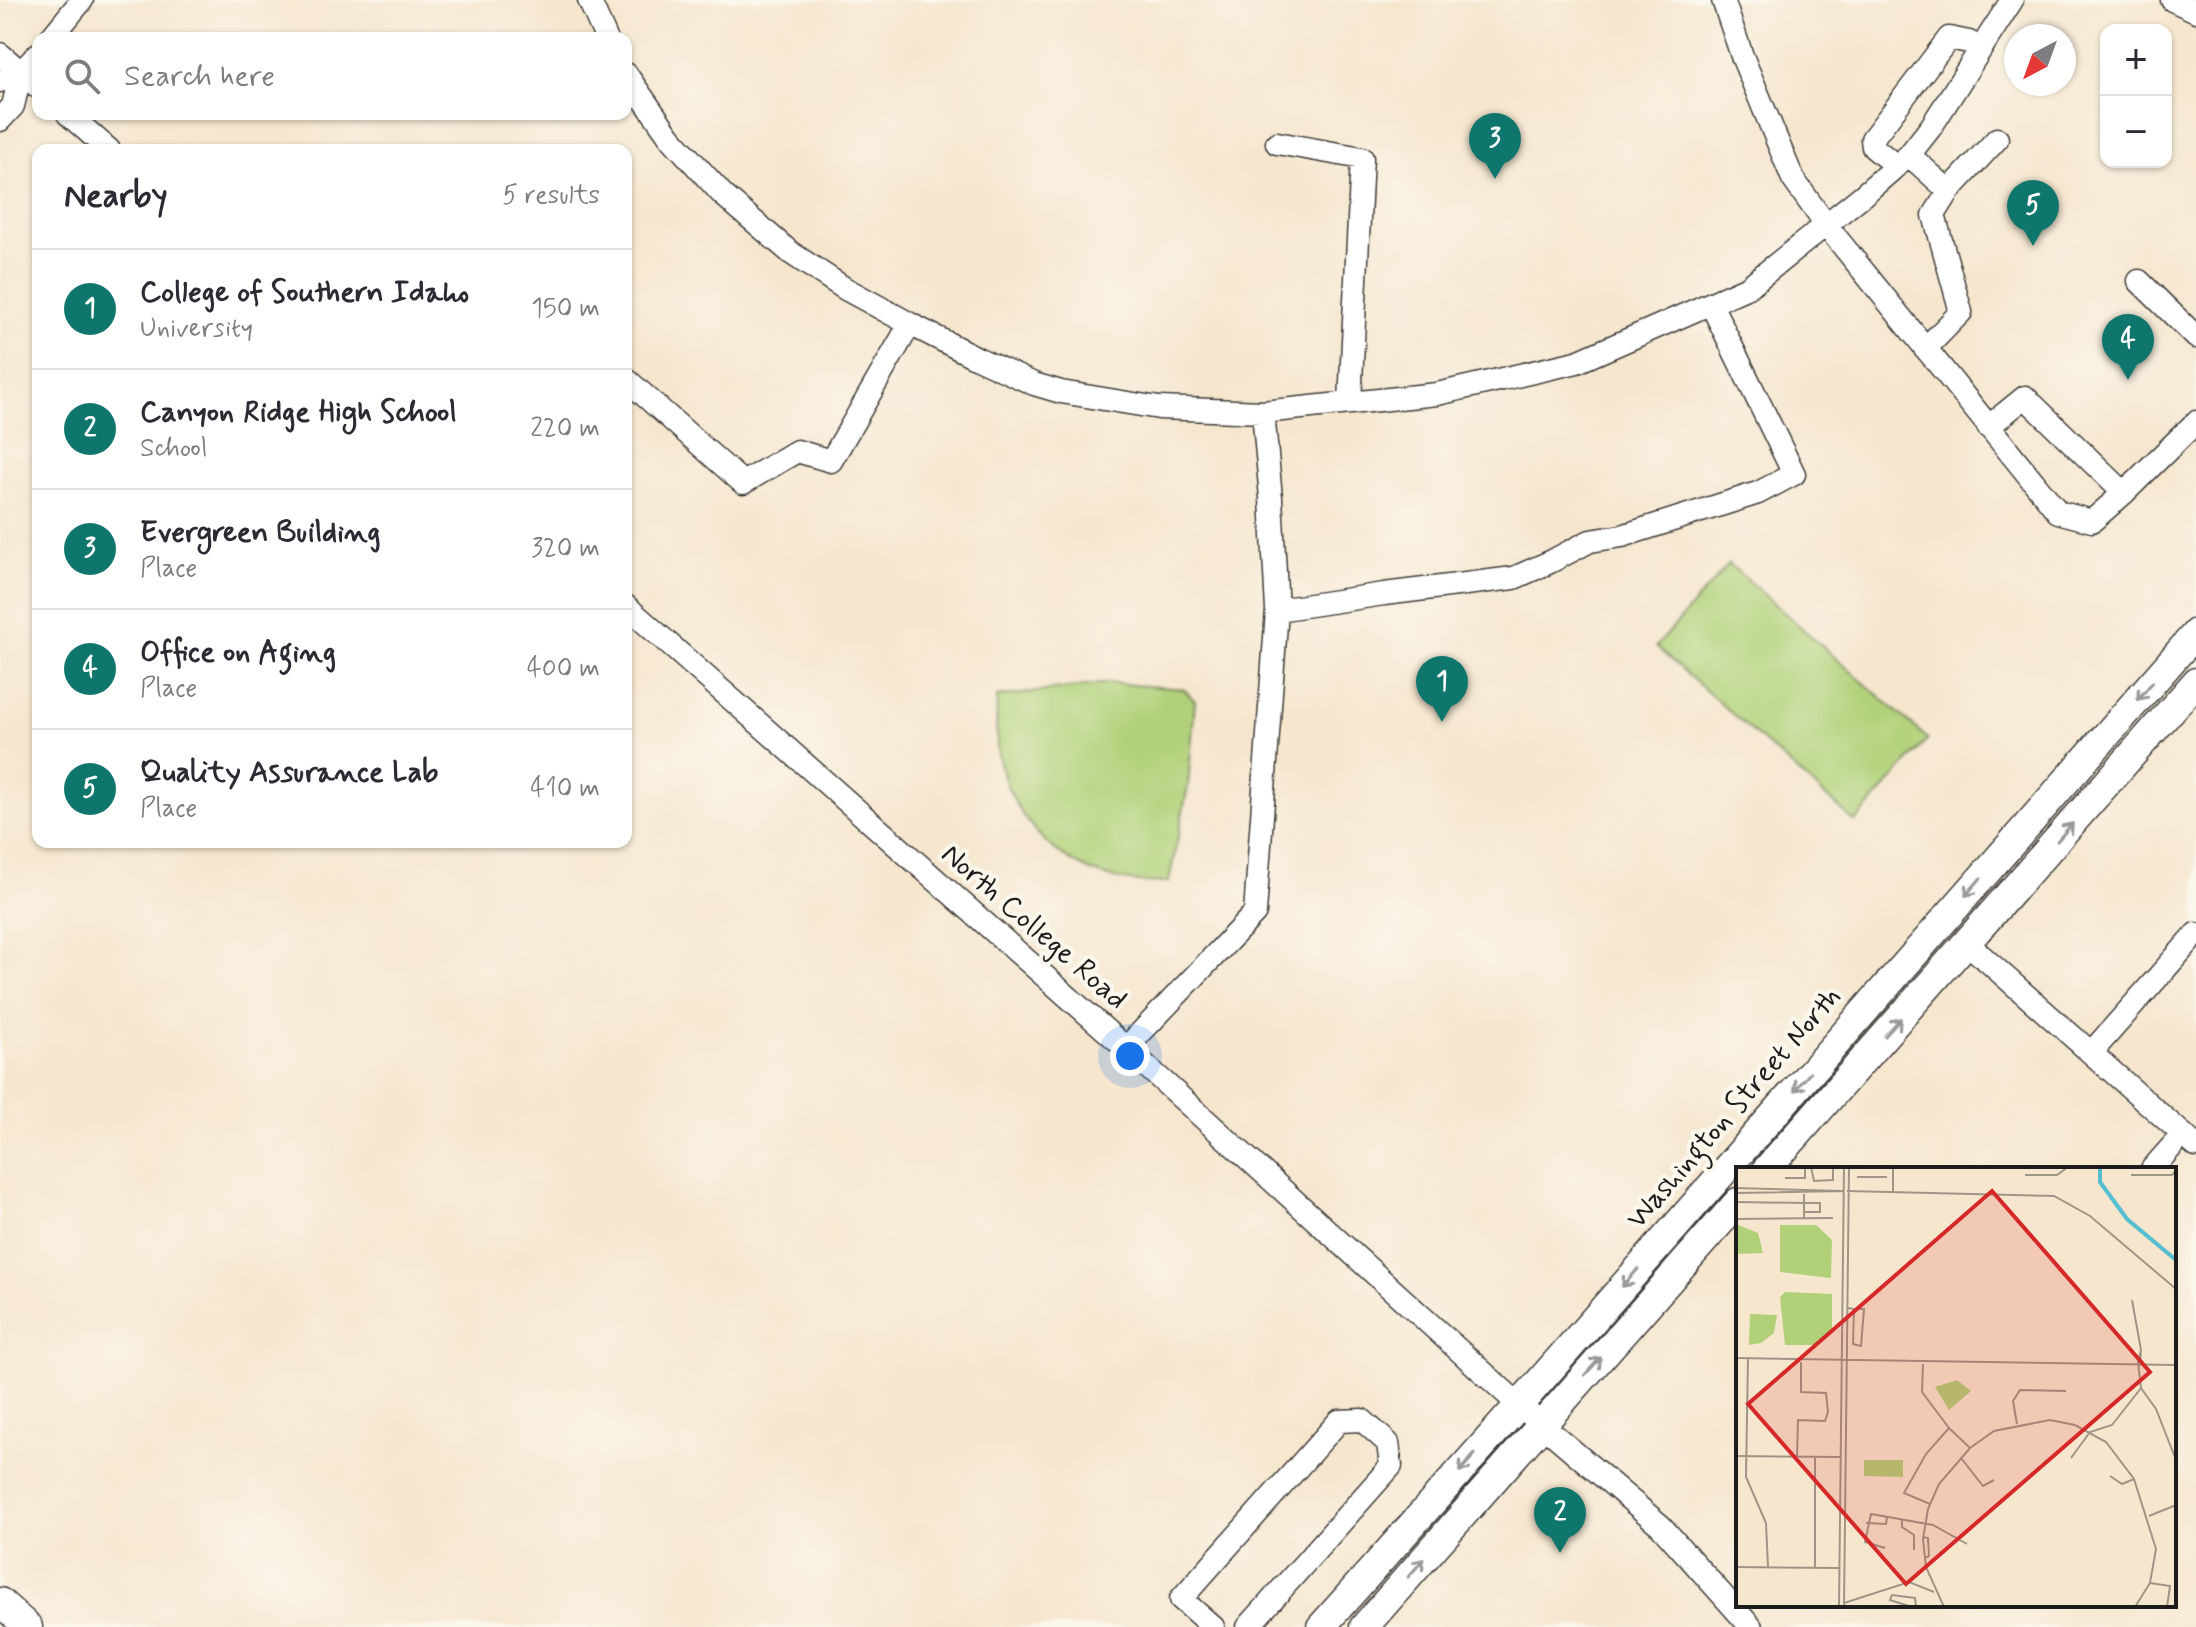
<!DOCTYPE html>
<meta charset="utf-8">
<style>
:root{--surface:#fff;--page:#f2f2f3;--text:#2b2b33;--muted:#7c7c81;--line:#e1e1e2;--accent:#0f766e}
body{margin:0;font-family:Mynerve,sans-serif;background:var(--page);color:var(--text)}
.controls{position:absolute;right:24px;top:24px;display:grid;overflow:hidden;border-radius:16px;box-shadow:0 2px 6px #0004}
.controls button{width:72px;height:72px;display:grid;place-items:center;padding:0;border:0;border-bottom:2px solid var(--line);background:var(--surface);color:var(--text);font:40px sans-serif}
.compass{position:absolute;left:2004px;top:24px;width:72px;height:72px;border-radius:50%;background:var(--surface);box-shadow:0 2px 6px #0004;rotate:221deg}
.you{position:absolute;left:1130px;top:1056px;width:28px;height:28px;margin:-20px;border:6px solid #fff;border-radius:50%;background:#1a73e8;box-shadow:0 0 0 12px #1a73e833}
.badge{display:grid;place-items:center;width:52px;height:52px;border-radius:50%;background:var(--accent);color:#fff;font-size:26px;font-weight:700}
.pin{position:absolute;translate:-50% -66px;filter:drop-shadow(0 2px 4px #0008)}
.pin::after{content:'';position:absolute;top:42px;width:28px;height:24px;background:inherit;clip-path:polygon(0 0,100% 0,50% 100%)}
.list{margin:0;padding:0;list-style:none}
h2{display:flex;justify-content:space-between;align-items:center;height:104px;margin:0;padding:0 32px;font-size:34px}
h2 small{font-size:26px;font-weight:400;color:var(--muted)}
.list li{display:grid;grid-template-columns:52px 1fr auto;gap:24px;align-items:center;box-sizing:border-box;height:120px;padding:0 32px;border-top:2px solid var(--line)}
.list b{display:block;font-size:30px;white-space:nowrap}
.list p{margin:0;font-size:26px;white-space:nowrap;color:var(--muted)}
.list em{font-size:26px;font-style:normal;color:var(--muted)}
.icon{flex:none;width:44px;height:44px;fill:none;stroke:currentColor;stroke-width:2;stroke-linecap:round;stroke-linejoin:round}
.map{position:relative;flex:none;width:2196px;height:1627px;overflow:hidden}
.search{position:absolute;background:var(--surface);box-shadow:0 2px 6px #0004;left:32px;top:32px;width:600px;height:88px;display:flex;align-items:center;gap:20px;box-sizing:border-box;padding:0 28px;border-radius:16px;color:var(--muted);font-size:30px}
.panel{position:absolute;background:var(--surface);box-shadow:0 2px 6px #0004;left:32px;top:144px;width:600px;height:704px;border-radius:16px}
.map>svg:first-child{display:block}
.green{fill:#b1d179;stroke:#66764a;stroke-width:2}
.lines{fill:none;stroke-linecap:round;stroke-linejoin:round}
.minor-casing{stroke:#3d3a37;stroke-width:25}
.major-casing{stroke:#3d3a37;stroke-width:31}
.minor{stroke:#fff;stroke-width:22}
.major{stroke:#fff;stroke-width:28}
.oneway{stroke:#999}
.labels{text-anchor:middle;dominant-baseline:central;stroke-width:8;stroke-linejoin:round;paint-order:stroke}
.street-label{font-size:30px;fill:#1c1c1c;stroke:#fbf7ec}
.inset-river{fill:none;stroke:#55bed1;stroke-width:4}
.inset-road{fill:none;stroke:#9f9587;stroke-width:2}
.view{fill:#d62828;fill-opacity:0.15;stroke:#d62828;stroke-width:4}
.inset-edge{fill:none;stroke:#1c1c1c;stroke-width:4}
</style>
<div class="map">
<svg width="2196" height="1627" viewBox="0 0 2196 1627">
<rect width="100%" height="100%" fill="#fbf7ec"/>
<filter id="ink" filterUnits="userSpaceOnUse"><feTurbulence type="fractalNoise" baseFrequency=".0125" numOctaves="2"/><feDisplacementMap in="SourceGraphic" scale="16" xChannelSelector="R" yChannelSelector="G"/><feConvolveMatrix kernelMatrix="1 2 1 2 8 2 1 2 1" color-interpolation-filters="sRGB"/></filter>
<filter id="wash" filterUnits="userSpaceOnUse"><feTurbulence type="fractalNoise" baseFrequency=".006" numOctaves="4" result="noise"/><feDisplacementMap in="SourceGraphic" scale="32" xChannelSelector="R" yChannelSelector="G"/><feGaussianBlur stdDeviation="1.8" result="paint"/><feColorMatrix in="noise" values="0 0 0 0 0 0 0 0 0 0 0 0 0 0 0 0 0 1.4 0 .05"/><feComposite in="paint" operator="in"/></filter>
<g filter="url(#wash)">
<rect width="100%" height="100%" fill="#f6e6ce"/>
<!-- green -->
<path class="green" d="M 1729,564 L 1928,739 L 1855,822 L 1656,647 Z
M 1109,683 L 1184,689 L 1195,701 L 1188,786 L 1169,882 C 1158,882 1148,883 1138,882 C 1065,876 1011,823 998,753 C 995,735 997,715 997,697 Z"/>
</g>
<g filter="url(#ink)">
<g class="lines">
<!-- minor casing -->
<g class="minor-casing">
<path id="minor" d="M 589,0 L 606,38
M 1723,0 L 1742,56 L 1793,179 L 1826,225 L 2058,512 L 2092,521 L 2124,493 L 2196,422
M 2172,0 L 2196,11
M 51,38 L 82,0
M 0,54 L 38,87
M 626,74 L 671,138 L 723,195 L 791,253 L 844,288 L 910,324 L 977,358 L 1034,384 L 1061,392 L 1159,408 L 1263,412 L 1437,394 L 1577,362 L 1748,287 L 1863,195 L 1909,155 L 1931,127 L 2012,0
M 0,81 L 21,72 L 38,54
M 68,114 L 109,150
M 0,120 L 13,106 L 21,72
M 1277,143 L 1362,158 L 1350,402
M 1909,155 L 1949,191
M 1896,166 L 1873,147 L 1872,139 L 1949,38 L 1969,42 L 1981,49
M 2139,281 L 2196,337
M 1925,349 L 1961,312 L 1934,215 L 1949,191 L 1997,139
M 626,379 L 743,483 L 797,451 L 831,461 L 910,324
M 1263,412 L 1271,498 L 1277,610 L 1384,594 L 1514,578 L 1550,562 L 1590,541 L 1622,536 L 1758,493 L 1794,474 L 1711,304
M 1988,427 L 2025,397 L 2124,493
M 626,606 L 1144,1064 L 1519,1405 L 1661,1526 L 1751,1627
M 1967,943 L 2196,1146
M 1126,1048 L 1255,913 L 1277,610
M 2091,1053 L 2196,934
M 2152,1169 L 2183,1134
M 1213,1627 L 1181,1599 L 1339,1421 L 1362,1420 L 1388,1443 L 1391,1466 L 1248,1627"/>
</g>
<!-- major casing -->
<g class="major-casing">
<path id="major" d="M 1767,1169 L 2196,682
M 0,1602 L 28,1627
M 1321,1627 L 1519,1405 L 2196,633
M 1364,1627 L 1738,1202"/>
</g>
<!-- minor -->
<use href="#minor" class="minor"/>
<!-- major -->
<use href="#major" class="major"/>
</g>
<!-- one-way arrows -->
<defs><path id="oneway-shaft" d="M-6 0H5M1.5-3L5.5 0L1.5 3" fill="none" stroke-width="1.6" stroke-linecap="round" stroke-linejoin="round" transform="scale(2)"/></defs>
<g class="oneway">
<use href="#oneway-shaft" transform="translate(2145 691) rotate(131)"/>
<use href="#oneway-shaft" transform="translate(2065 832) rotate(-49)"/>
<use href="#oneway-shaft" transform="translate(1973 887) rotate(131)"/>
<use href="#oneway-shaft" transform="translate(1893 1027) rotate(-48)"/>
<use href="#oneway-shaft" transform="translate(1802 1082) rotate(131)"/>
<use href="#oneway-shaft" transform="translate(1630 1278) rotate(131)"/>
<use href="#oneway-shaft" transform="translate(1593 1366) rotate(-48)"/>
<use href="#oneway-shaft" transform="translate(1467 1463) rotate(132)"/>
<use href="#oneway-shaft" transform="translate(1416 1568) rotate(-49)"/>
</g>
</g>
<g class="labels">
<!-- street labels -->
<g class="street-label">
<text transform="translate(1034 927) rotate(41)">North College Road</text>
<text transform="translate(1734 1108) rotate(-49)">Washington Street North</text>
</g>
</g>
<!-- overview -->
<g transform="translate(1736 1167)">
<rect width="440" height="440" fill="#f6e6ce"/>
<path d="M 0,57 L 22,66 L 27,86 L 0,87 ZM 44,58 L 80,58 L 96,73 L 95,111 L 44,105 ZM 49,125 L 96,127 L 96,162 L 81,178 L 49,178 L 44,130 ZM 14,147 L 41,148 L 38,166 L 25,176 L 13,178 ZM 221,213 L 235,224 L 213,243 L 199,220 ZM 128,293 L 167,293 L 167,310 L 128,309 Z" fill="#b1d179"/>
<path class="inset-river" d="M 364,0 L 364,15 L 391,52 L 440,93"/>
<path class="inset-road" d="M 75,0 L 78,14 L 97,13 L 97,0M 157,0 L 157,25M 289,8 L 321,8 L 332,0M 395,8 L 436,8 L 440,3M 121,10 L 151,10M 49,11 L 69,11 L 69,0M 0,21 L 105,24M 111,24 L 318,29 L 354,49 L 440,122M 0,26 L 107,24M 0,35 L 68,36 L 68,27M 0,52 L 97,51M 68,52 L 68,36 L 84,36 L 84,45 L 68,45M 396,133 L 405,183M 112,141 L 118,142 L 117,177 L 125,179 L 128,142 L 118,142M 0,191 L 440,198M 12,191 L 10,310 L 30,356 L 32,400M 187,197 L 186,225 L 213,261M 405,221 L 420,242 L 440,293M 281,257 L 277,234 L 284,223 L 330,224M 0,289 L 104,290M 61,290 L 62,253 L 89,254 L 92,245 L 90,226 L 65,225 L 65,195M 225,291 L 247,319 L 258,313M 335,291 L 354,265 L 376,258 L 405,221 L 402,195 L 405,183 L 404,199M 374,309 L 386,317 L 398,312M 194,337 L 168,326 L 190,287 L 213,261 L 234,281M 413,349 L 440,338M 166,352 L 166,360 L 178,368 L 178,383M 130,356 L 150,357 L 151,350M 187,370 L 192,371 L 193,389 L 189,391M 149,381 L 129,375 L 135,347 L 197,358 L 231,377M 0,400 L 103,401M 79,401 L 79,290M 414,416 L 434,419 L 431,440M 108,436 L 173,415 L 198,425M 103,440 L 108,0M 108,440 L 113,0M 176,440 L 154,433 L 156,428 L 179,431 L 180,440M 208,440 L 190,400 L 187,372 L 192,342 L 203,317 L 234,281 L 258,264 L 314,253 L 339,258 L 370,275 L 398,312 L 420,382 L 414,416 L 399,440"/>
<path class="view" d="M 256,24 L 414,205 L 170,417 L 12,237 Z"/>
<rect width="440" height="440" class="inset-edge"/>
</g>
</svg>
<div class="controls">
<button>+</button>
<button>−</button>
</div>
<svg class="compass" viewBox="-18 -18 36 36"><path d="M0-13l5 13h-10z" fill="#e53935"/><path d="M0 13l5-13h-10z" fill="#7c7c81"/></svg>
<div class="you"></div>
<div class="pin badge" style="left:1442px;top:722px">1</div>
<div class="pin badge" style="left:1560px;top:1553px">2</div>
<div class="pin badge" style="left:1495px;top:179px">3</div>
<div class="pin badge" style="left:2128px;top:380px">4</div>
<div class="pin badge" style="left:2033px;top:246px">5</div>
<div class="search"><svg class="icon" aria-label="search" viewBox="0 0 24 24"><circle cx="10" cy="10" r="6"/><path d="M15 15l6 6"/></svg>Search here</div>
<section class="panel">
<h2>Nearby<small>5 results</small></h2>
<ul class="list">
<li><span class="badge">1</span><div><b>College of Southern Idaho</b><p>University</p></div><em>150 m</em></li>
<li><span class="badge">2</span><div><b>Canyon Ridge High School</b><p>School</p></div><em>220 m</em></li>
<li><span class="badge">3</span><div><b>Evergreen Building</b><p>Place</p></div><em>320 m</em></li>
<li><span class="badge">4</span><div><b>Office on Aging</b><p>Place</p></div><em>400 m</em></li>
<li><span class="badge">5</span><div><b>Quality Assurance Lab</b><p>Place</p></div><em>410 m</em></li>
</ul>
</section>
</div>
